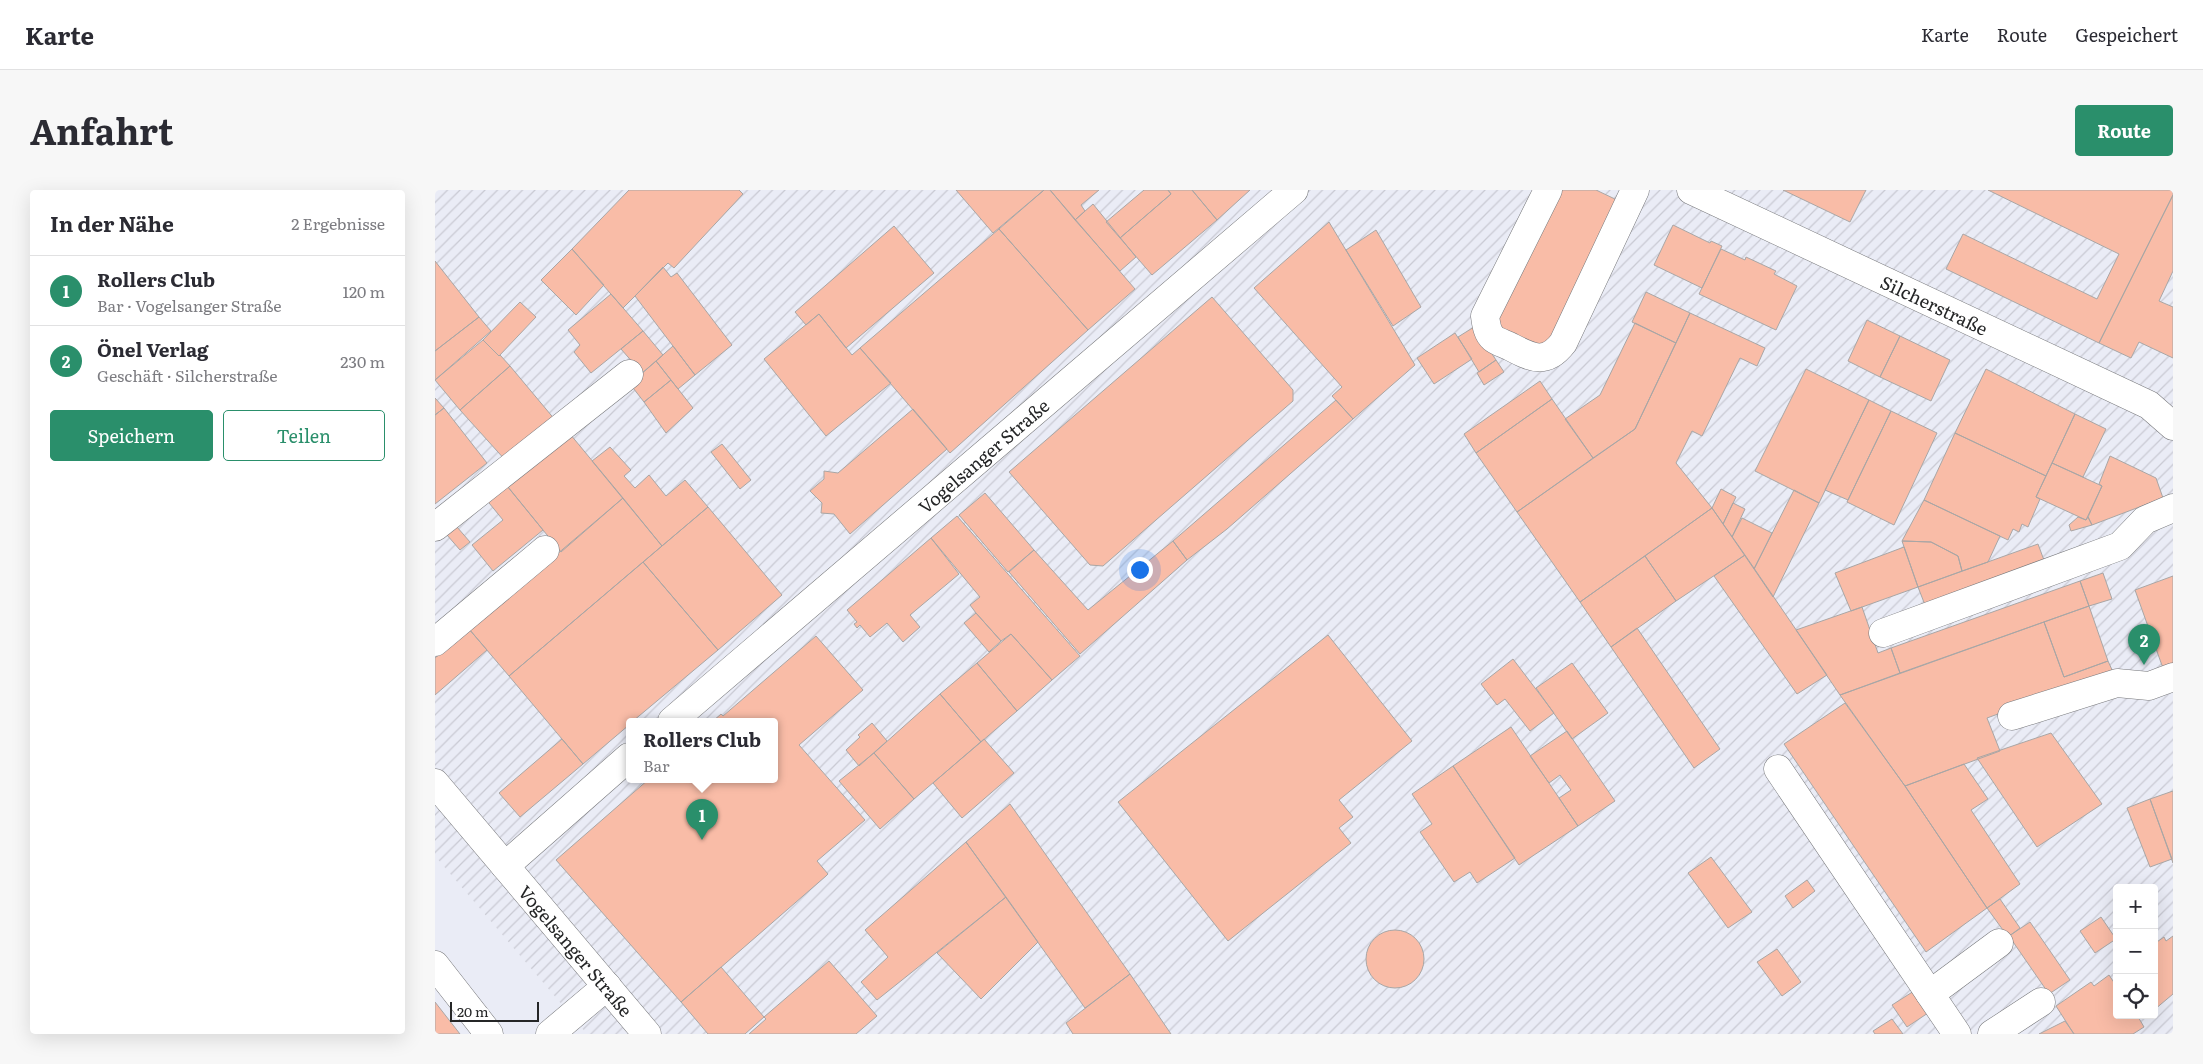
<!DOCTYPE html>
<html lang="de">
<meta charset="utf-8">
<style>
:root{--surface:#fff;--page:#f7f7f7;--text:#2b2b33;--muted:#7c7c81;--line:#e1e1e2;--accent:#2a8f6b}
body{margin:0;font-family:Literata,serif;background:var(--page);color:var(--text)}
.controls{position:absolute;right:15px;bottom:15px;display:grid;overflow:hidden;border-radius:5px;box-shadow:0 5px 20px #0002}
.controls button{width:45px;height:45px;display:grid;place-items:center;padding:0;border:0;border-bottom:1px solid var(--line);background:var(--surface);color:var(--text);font:25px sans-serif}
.scale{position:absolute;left:15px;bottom:12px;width:89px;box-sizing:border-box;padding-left:5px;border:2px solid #252627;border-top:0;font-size:14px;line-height:18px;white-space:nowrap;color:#252627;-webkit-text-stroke:4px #fff;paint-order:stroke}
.you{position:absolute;left:704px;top:379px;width:18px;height:18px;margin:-12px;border:4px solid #fff;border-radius:50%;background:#1a73e8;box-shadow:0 0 0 8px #1a73e833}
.badge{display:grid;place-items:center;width:32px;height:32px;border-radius:50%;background:var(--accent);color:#fff;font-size:16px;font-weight:700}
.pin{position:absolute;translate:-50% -41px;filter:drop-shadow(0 1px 2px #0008)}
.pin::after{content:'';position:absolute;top:26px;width:18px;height:15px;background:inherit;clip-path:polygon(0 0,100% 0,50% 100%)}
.popup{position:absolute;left:191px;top:528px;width:152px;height:65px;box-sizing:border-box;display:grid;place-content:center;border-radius:5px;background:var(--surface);filter:drop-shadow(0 1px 4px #0005);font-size:16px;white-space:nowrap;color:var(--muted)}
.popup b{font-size:19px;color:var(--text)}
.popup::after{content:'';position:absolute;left:50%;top:100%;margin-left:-10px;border:10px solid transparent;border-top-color:var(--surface)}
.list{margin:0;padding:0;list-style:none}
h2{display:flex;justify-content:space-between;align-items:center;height:65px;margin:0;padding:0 20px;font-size:21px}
h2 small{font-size:16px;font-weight:400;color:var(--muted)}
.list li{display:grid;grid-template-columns:32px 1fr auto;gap:15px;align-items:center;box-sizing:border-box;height:70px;padding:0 20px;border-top:1px solid var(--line)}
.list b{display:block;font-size:19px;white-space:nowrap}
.list p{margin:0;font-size:16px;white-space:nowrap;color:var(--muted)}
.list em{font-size:16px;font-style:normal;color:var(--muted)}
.actions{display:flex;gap:10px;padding:15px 20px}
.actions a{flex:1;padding:11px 0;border:1px solid var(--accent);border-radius:5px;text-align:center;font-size:18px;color:var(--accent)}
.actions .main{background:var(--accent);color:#fff}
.icon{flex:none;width:28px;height:28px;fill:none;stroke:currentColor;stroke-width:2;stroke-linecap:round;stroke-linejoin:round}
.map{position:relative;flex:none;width:1738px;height:844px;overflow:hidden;border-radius:5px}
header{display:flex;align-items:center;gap:30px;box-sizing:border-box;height:70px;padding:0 25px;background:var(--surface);border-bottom:1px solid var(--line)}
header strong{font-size:24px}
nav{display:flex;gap:28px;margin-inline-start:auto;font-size:18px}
.intro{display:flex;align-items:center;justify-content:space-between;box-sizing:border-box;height:120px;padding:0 30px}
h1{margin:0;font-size:35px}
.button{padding:12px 22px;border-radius:5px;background:var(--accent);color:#fff;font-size:18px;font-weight:700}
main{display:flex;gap:30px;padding:0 30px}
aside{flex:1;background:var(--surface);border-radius:5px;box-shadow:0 5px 20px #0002}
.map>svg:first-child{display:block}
.built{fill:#eaecf6}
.industrial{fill:url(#industrial-furrows);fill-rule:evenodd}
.building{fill:#f9bca7;stroke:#a9a6a5}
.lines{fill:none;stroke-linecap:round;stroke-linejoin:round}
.minor-casing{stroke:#77787b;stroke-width:29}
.minor{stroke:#fff;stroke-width:28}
.labels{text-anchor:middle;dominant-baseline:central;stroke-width:5;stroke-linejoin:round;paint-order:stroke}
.street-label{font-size:18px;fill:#252627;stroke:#fff}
</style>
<header>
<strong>Karte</strong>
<nav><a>Karte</a><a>Route</a><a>Gespeichert</a></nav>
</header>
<div class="intro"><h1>Anfahrt</h1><a class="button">Route</a></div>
<main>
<aside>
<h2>In der Nähe<small>2 Ergebnisse</small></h2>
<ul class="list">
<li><span class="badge">1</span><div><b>Rollers Club</b><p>Bar · Vogelsanger Straße</p></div><em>120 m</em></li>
<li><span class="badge">2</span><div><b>Önel Verlag</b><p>Geschäft · Silcherstraße</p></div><em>230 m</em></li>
</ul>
<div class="actions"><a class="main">Speichern</a><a>Teilen</a></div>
</aside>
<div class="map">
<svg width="1738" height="844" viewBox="0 0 1738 844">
<defs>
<pattern id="industrial-furrows" width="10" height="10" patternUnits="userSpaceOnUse" patternTransform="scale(1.25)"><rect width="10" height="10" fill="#eaecf6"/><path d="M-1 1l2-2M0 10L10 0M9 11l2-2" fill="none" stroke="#c9cad3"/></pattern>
</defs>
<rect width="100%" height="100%" fill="#f7f8fa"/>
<!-- built -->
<path class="built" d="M 0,662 L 153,844 L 0,844 Z"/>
<!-- industrial -->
<path class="industrial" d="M 0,0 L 1738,0 L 1738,844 L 152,844 L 0,666 ZM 194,531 L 340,531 L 340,589 L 194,589 ZM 1682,698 L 1719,698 L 1719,825 L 1682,825 Z"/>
<!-- building -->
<path class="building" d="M 194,0 L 304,0 L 308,4 L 239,78 L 233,73 L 188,118 L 137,59 Z
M 521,0 L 609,0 L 558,43 Z
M 609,0 L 615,0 L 700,99 L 653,140 L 564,39 Z
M 615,0 L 664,0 L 646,15 L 650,21 L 640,30 Z
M 709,0 L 733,0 L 736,4 L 685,48 L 671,32 Z
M 733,0 L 757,0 L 782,30 L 717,85 L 685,48 L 736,4 Z
M 757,0 L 815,0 L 782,30 Z
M 1123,0 L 1161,0 L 1182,10 L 1113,153 L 1100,158 L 1056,136 Z
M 1348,0 L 1431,0 L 1415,32 Z
M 1553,0 L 1738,0 L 1738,5 L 1664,153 L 1511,79 L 1528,44 L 1662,109 L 1684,64 Z
M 1738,5 L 1738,81 L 1724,111 L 1738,117 L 1738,168 L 1704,152 L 1696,168 L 1664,153 Z
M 658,14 L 701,67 L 685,81 L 640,30 Z
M 894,32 L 980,175 L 918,229 L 897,206 L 907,197 L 819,98 Z
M 1238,35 L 1275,53 L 1276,51 L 1287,56 L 1267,98 L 1219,75 Z
M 459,36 L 499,83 L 411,158 L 384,124 L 371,135 L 360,122 Z
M 564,39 L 653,140 L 515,263 L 425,158 Z
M 941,40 L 986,117 L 958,136 L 911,60 Z
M 137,59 L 169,95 L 141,125 L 106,90 Z
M 1286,59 L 1310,70 L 1311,67 L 1341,81 L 1339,84 L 1362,96 L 1341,140 L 1264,104 Z
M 0,71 L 44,127 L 0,161 Z
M 228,77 L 236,87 L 242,83 L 297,155 L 260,185 L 200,106 Z
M 1211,102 L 1255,123 L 1241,153 L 1197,132 Z
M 176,104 L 208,141 L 156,183 L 139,162 L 145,155 L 133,140 Z
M 777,107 L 858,200 L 858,211 L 668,376 L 655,375 L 574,282 Z
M 85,112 L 101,127 L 64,166 L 48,150 Z
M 1255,123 L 1330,158 L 1322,176 L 1305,168 L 1267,246 L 1257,241 L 1241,273 L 1277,318 L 1145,412 L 1082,322 L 1200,239 Z
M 384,124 L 417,165 L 425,158 L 456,193 L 391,246 L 329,169 Z
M 44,127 L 56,141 L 0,190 L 0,161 Z
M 1432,130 L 1465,146 L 1445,187 L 1413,171 Z
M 1200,133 L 1241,153 L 1200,239 L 1158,268 L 1130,229 L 1165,205 Z
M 1039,137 L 1061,170 L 1044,182 L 1023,147 Z
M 208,141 L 228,165 L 207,183 L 186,159 Z
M 1020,143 L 1037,169 L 999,194 L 982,168 Z
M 1465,146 L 1515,170 L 1496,211 L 1445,187 Z
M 48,150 L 64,166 L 65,165 L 75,176 L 25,220 L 0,190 Z
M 238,156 L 260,185 L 243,199 L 221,171 Z
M 1061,170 L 1069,182 L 1049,195 L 1042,183 Z
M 221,171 L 236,190 L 209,212 L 195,194 Z
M 75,176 L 121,231 L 72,272 L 25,220 Z
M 1371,179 L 1434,210 L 1384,313 L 1320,281 Z
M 1551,179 L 1640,224 L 1611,286 L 1520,243 Z
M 236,190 L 258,218 L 231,243 L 209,212 Z
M 1105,191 L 1117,209 L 1041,263 L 1029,244 Z
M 0,208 L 9,218 L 0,225 Z
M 1117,209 L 1158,268 L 1082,322 L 1041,263 Z
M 901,210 L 918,229 L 792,339 L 752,370 L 738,351 Z
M 1434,210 L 1456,221 L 1413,310 L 1390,300 Z
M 9,218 L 52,273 L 0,314 L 0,225 Z
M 478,219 L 512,259 L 415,344 L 399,324 L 386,323 L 387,313 L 375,301 L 389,289 L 389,281 L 403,283 Z
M 1456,221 L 1502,243 L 1459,335 L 1412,312 Z
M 1640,224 L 1671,239 L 1648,287 L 1617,273 Z
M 1520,243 L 1611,286 L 1601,307 L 1605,309 L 1593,337 L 1587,334 L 1584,342 L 1578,339 L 1573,350 L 1489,310 Z
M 135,244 L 188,308 L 126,362 L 72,296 Z
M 287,254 L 316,290 L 305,299 L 276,262 Z
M 175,257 L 196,280 L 189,286 L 200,298 L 214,285 L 231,306 L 250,290 L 273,317 L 227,356 L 157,271 Z
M 1675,266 L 1721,288 L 1728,308 L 1657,335 L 1653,327 L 1667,296 L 1664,294 Z
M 1617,273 L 1667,296 L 1651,330 L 1601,307 Z
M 69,292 L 108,340 L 58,381 L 37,355 L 68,330 L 50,308 Z
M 1286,299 L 1301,307 L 1288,334 L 1277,318 Z
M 1359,300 L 1384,313 L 1338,407 L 1319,379 Z
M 550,303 L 599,360 L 573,382 L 524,325 Z
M 188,308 L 227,356 L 74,486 L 34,439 Z
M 1489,310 L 1565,346 L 1553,372 L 1527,381 L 1523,366 L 1496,352 L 1467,351 Z
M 1298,313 L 1310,319 L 1297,347 L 1288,334 Z
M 273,317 L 347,405 L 283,460 L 208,372 Z
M 1277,318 L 1310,365 L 1241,411 L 1210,366 Z
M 522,326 L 645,466 L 617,490 L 576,444 L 566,451 L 541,423 L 535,415 L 545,407 L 496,348 Z
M 1643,327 L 1651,330 L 1653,327 L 1657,335 L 1636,341 L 1634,335 Z
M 1307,328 L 1337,343 L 1319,379 L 1297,347 Z
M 22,337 L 35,352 L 25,360 L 12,345 Z
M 496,348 L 524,384 L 475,425 L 485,437 L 468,452 L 452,433 L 435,447 L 425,435 L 422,438 L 419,434 L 422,432 L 412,420 Z
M 738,351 L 752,370 L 645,464 L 574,382 L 599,360 L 653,420 Z
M 1467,351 L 1496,352 L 1523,366 L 1527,381 L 1483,397 Z
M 1603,354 L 1610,373 L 1490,415 L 1483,397 Z
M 1469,357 L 1483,397 L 1416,421 L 1400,383 Z
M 1310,365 L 1392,485 L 1362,504 L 1279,386 Z
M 1210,366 L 1241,411 L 1176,457 L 1145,412 Z
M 208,372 L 283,460 L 198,531 L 194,531 L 194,535 L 148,574 L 74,486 Z
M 1668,383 L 1677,409 L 1654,416 L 1645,391 Z
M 1738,386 L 1738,478 L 1729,481 L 1700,400 Z
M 1645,391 L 1654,416 L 1465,483 L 1456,458 Z
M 1654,416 L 1673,471 L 1629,487 L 1609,432 Z
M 1427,417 L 1443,463 L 1456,458 L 1465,483 L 1405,505 L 1361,440 Z
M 541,423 L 566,451 L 554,462 L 529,433 Z
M 1609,432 L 1629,487 L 1673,471 L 1678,482 L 1552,528 L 1565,561 L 1470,596 L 1405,505 Z
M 1202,438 L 1285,559 L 1259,578 L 1176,457 Z
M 34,439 L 52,460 L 0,505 L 0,468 Z
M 576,444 L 617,490 L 582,521 L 542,473 Z
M 893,445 L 977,551 L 904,610 L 918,627 L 904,638 L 916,653 L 793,751 L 683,612 Z
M 381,446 L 428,500 L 364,555 L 430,630 L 382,671 L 393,684 L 391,686 L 246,812 L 121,670 L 214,589 L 340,589 L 340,531 L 278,531 L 286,524 L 288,526 Z
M 1078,469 L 1119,523 L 1095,541 L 1070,509 L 1062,515 L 1046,494 Z
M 542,473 L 582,521 L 546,552 L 505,504 Z
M 1137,473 L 1173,523 L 1137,549 L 1101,498 Z
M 505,504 L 546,552 L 479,609 L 439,563 Z
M 1410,513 L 1470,596 L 1552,718 L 1491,762 L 1349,554 Z
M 437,533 L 452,551 L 424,576 L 411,560 L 425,547 L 423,545 Z
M 1076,537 L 1143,636 L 1084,675 L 1018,576 Z
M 1132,541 L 1180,611 L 1143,636 L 1124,608 L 1136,600 L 1125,585 L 1114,593 L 1095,566 Z
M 1616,543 L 1667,614 L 1602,657 L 1542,568 Z
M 127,549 L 148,574 L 85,627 L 64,603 Z
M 549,549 L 579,583 L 527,628 L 498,593 Z
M 439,563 L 479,609 L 445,639 L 404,591 Z
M 1529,574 L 1553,609 L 1536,620 L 1585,694 L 1552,718 L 1470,596 Z
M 1018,576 L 1080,668 L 1042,693 L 1035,682 L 1019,692 L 985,642 L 997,634 L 977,604 Z
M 1738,601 L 1738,673 L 1715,609 Z
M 1715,609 L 1737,669 L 1715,677 L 1692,618 Z
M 575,614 L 695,784 L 650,818 L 531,652 Z
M 531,652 L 571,707 L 442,810 L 426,792 L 453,767 L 430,740 Z
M 1276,667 L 1317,722 L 1293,738 L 1253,683 Z
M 1372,690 L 1380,701 L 1358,718 L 1350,706 Z
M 571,707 L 603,752 L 546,809 L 502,763 Z
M 1565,709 L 1585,738 L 1573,747 L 1552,718 Z
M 1666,727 L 1681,749 L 1660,763 L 1645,741 Z
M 1595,732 L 1635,790 L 1614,804 L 1574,746 Z
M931 769a29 29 0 1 1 58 0a29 29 0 1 1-58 0Z
M 1738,746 L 1738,804 L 1719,820 L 1719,754 L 1729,747 L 1731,751 Z
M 1342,759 L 1366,792 L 1347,806 L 1322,772 Z
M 394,771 L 442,826 L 421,844 L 314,844 L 331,829 L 329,827 Z
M 286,777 L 329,827 L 310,844 L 273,844 L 246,812 Z
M 695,784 L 736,844 L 638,844 L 631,833 Z
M 1674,785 L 1682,797 L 1682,825 L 1702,825 L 1709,837 L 1698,844 L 1639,844 L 1621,816 L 1656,792 L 1659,796 Z
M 1479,801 L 1493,823 L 1472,837 L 1457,815 Z
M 0,812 L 25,844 L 0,844 Z
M 1457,829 L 1468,844 L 1440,844 L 1438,841 Z
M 1630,831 L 1639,844 L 1604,844 Z"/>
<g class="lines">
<!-- minor casing -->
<g class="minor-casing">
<g id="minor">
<path d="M 1113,0 L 1050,126 C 1051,133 1052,143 1058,148 C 1062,152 1071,154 1076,157 C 1097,168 1111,175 1128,153 L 1200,0"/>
<path id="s1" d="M 1256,0 L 1714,215 L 1738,236"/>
<path d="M 0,337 L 194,184"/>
<path d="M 1448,443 L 1685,356 L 1710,330 L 1738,318"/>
<path d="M 0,452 L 110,360"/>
<path d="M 1577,526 L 1682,493 L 1714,496 L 1738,487"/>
<path id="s2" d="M 237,531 L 859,0"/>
<path d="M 1343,579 L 1522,844"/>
<path id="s3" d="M 0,593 L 212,844"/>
<path d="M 70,676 L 194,567"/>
<path d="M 0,775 L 54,844"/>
<path d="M 1495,804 L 1564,753"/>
<path d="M 115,844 L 172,796"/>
<path d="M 1557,844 L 1606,812"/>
</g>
</g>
<!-- minor -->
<use href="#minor" class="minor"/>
</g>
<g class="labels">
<!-- street labels -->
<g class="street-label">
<text stroke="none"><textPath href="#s1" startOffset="269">Silcherstraße</textPath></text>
<text stroke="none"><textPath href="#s2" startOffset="409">Vogelsanger Straße</textPath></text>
<text stroke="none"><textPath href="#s3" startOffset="219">Vogelsanger Straße</textPath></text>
</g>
</g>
</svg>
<div class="controls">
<button>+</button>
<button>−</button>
<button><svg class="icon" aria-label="locate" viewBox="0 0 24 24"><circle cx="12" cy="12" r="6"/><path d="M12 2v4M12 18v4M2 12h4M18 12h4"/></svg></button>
</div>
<div class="scale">20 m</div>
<div class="you"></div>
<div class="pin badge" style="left:267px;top:650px">1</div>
<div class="popup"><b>Rollers Club</b>Bar</div>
<div class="pin badge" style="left:1709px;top:475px">2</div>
</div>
</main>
